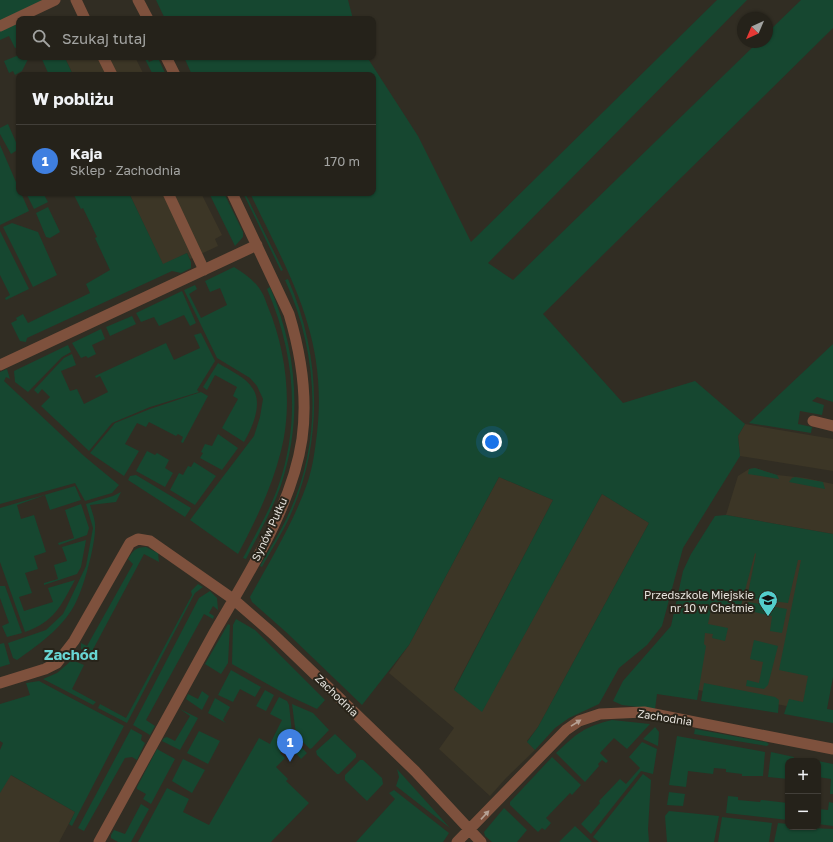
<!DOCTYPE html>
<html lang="pl">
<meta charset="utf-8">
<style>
:root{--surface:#25221a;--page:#312f27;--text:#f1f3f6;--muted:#a3a4a2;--line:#423f39;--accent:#53cdcb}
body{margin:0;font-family:"Golos Text",sans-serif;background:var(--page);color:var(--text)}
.controls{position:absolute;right:12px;bottom:12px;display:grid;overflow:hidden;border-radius:8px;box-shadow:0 1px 3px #0004}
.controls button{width:36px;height:36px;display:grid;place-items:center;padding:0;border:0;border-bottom:1px solid var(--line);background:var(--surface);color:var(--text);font:20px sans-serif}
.compass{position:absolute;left:737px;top:12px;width:36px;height:36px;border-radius:50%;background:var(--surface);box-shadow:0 1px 3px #0004;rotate:224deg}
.you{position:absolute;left:492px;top:442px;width:14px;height:14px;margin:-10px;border:3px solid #fff;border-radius:50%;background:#1a73e8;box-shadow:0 0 0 6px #1a73e833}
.badge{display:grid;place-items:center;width:26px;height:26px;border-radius:50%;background:var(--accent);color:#fff;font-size:13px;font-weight:700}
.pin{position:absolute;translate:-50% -33px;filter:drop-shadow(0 1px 2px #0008)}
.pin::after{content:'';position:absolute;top:21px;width:14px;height:12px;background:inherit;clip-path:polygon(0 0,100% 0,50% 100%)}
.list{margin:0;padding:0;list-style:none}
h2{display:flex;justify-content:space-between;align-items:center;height:52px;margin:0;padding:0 16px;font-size:17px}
h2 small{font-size:13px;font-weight:400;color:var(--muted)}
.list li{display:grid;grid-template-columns:26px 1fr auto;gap:12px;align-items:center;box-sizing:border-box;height:72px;padding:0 16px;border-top:1px solid var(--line)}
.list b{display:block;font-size:15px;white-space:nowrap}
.list p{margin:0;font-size:13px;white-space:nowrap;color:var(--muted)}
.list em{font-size:13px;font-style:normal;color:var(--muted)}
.icon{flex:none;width:22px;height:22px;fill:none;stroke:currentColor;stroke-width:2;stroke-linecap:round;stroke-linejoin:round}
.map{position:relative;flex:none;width:833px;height:842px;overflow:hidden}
.search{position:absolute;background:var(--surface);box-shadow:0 1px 3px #0004;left:16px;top:16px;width:360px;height:44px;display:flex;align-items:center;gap:10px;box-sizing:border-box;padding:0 14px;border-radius:8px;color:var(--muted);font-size:15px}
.panel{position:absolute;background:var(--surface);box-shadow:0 1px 3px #0004;left:16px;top:72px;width:360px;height:124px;border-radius:8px}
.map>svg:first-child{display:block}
.built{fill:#3c3626}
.green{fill:#164730}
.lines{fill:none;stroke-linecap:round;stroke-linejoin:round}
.minor{stroke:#7e513d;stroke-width:11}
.oneway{fill:#b7a194}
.labels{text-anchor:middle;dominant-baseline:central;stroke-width:4;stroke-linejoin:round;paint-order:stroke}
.street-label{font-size:11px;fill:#e5e2dc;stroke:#28241a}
.poi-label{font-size:11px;fill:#e5e2dc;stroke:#28241a;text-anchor:end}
.district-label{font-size:15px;font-weight:bold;fill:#68d5d3;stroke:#28241a}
</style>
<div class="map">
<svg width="833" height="842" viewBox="0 0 833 842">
<rect width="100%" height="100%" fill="#312d23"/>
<!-- built -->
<path class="built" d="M 73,57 L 135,57 L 144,75 L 73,75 L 66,60 Z
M 129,193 L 201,193 L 222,235 L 215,239 L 218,246 L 190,259 L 187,253 L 163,265 Z
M 745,424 L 833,439 L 833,471 L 740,456 L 738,436 Z
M 755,468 L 777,475 L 805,478 L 833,484 L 833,534 L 726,515 L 738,476 L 749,469 Z
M 499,477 L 553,500 L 454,689 L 482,711 L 602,494 L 649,523 L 538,727 L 527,741 L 535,750 L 506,778 L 490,796 L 439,749 L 454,728 L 389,673 L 409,645 Z
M 724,519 L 833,537 L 820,712 L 698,690 L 689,679 Z
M 0,769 L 75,812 L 59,842 L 0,842 Z"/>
<!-- green -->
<path class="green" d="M 0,0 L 43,0 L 0,21 Z
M 156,0 L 348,0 L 353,19 L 165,19 Z
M 717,0 L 747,0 L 488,263 L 513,280 L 758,42 L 767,42 L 767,33 L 801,0 L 833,0 L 833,28 L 543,314 L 623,403 L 695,381 L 745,424 L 738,436 L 740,456 L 683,548 L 662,626 L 647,645 L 619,668 L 599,704 L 569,718 L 555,728 L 535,750 L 527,742 L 538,727 L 649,523 L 602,494 L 482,712 L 454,690 L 553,500 L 499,477 L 409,645 L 362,705 L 286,632 L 252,602 L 250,597 C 271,559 294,522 308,481 C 313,466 315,449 317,433 C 328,337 290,276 250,193 L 373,193 L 373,75 L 192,75 L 184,57 L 367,57 L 418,136 L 471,242 Z
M 19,23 L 19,47 L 15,48 L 9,36 L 0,40 L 0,31 Z
M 19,55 L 19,57 L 29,57 L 22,71 L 15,75 L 13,71 L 9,73 L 4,61 Z
M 41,57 L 72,57 L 66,60 L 73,75 L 49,75 Z
M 144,57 L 147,57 L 149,62 L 158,58 L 166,75 L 153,75 Z
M 8,124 L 19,149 L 11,154 L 0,134 L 0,128 Z
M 0,145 L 19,189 L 19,193 L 21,193 L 29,211 L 0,225 Z
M 26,193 L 43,193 L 48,202 L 34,209 Z
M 73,193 L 129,193 L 163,264 L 187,253 L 191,262 L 191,268 L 181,273 L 172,271 L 27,338 L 26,342 L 20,341 L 11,323 L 17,320 L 16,318 L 23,314 L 28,323 L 90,293 L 86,284 L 110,270 L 95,238 L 97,237 L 83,208 L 81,209 Z
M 209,193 L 224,193 L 243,232 L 243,237 L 235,246 Z
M 243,193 L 245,193 L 283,270 L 281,271 Z
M 48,207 L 60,232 L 50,238 L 46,237 L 36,213 Z
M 12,223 L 38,232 L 57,275 L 33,287 L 3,227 Z
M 0,231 L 29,289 L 6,300 L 5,298 L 10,295 L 0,275 Z
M 234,267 C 244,273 255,281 261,291 C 264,295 266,302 268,307 C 286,350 293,405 281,451 C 272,487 256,520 238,554 L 190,520 L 254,436 L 260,417 L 263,399 L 257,386 L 250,378 L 217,358 L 184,290 L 195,285 L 197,289 L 189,294 L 201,318 L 227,305 L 220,288 L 210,292 L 205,281 Z
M 288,279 C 321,354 324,441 290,516 C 282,534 271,550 262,567 L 260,566 C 269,549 280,533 288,515 C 323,442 319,353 285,280 Z
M 270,287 C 297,351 303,419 281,485 C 272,511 258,535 246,559 L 243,558 C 256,533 270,510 279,484 C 301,419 294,351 267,289 Z
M 182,291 L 196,323 L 190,326 L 184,315 L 159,326 L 154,317 L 141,322 L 136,313 Z
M 132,316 L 136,324 L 134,325 L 110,336 L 106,327 Z
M 101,329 L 105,339 L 92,345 L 96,354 L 88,358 L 86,356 L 81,358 L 72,343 Z
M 201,333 L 215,361 L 197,390 L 199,392 L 150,407 L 112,423 L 89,451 L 41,406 L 50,397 L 42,389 L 38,394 L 34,390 L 64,358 L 72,354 L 76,365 L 61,371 L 70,391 L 77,389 L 84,404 L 108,392 L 100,376 L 96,378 L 95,376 L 166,343 L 174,360 L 200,348 L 194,335 Z
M 833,344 L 833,402 L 817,397 L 812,401 L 824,405 L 822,415 L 800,411 L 798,424 L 812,427 L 811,433 L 749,423 Z
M 68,345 L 71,352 L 62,357 L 28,392 L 15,382 L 14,371 Z
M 218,363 C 229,370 246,377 253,389 C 263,404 252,428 244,442 L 222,428 L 238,399 L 233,396 L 237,387 L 215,375 L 207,390 L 203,387 Z
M 7,369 L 10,379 L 6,377 L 4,381 L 84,456 L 119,485 L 112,493 L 85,501 L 75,483 L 0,504 L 0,372 Z
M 201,392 L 208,396 L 183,443 L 181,442 L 183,437 L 178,434 L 176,436 L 149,422 L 146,427 L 137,423 L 125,444 L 139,451 L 124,476 L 90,453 L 115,423 L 150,409 Z
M 218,434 L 238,448 L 222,470 L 200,458 L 203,453 L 201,452 L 205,444 L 212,446 Z
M 147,451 L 155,455 L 157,453 L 169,460 L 165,468 L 173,473 L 165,487 L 136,471 Z
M 194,462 L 216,476 L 195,505 L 170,490 L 179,473 L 183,475 L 188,466 L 191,467 Z
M 755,468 L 777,475 L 779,479 L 748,474 L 749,469 Z
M 136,475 L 191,508 L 185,517 L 128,480 L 130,476 Z
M 795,477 L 823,482 L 825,489 L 789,482 L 792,478 Z
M 75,486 L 81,500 L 50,510 L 45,495 L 17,505 L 21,519 L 34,515 L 46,552 L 34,556 L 38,569 L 25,573 L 32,593 L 19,597 L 24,611 L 53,602 L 48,588 L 75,580 C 60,607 55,621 25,632 L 0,562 L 0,508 Z
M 121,492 L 116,502 L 90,505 C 92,512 96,521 95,529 C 95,546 83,591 74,606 C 61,629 38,645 17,660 L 13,658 L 8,643 L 46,630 L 63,614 L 67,606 L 86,566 L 93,528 L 86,504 L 113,496 Z
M 81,504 L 89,528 L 87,535 L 59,545 L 58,543 L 74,538 L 65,510 Z
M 726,515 L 833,534 L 833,677 L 827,709 L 833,710 L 833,723 L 784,714 L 789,699 L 803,702 L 808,676 L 779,670 L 801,560 L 798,560 L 788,603 L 747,598 L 756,554 L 755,553 L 740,609 L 712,604 L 708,624 L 728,628 L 725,641 L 712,638 L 713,634 L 705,633 L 704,644 L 706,646 L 697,700 L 657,694 L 655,709 L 622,705 L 613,701 L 623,681 L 671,626 L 683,571 L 691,554 L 715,516 Z
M 86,540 L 81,567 L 77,574 L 44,585 L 44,583 L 58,579 L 54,565 L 67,561 L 62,547 Z
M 146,547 L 158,553 L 159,562 L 144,554 L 90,655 L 81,649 L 81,643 L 87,646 L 133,564 L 128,559 C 133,551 135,547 146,547 Z
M 198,584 L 203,587 L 195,593 L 127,723 L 98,708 L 100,704 L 126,718 L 192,595 L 191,591 Z
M 0,586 L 5,586 L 22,633 L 7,637 L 2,626 L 9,623 L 0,598 Z
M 210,591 L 217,598 L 218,610 L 213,606 L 209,613 L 214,616 L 213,619 L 204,614 L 146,720 L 155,726 L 150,735 L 133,725 L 199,598 Z
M 748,602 L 787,609 L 782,633 L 770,631 L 772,616 L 746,610 Z
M 236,619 L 255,630 L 325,700 L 317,709 L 287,695 L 232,664 L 233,625 Z
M 228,624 L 230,625 L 228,663 L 221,674 L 205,664 Z
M 754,640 L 778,646 L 768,685 L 764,689 L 746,686 L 747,680 L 759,683 L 763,662 L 750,659 Z
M 4,643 L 10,664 L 0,667 L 0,644 Z
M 72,660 L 84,665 L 72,689 L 96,702 L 93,705 L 43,679 L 57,673 Z
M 231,670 L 261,687 L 255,697 L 240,689 L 233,702 L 218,695 Z
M 39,681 L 124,726 L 72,826 L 69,824 L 75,812 L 11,775 L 0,793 L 0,750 L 3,743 L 0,741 L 0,704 L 30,695 L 26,683 Z
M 704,683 L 775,697 L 779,700 L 778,713 L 701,701 Z
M 265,690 L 274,695 L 266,711 L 256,706 Z
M 202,691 L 209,696 L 202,710 L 186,699 L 188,694 L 198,699 Z
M 279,697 L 287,701 L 289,705 L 293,741 L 280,753 L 285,758 L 276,767 L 288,779 L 286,781 L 309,803 L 271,842 L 138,842 L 167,788 L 189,799 L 183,812 L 209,825 L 259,738 L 270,744 L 282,720 L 270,714 Z
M 215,698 L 230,707 L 223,720 L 226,723 L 208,713 Z
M 292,704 L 313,713 L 329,730 L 312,748 L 310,749 L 296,735 Z
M 180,709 L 198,718 L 180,750 L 162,741 L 164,738 L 167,737 L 175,741 L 190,716 Z
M 612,720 L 650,724 L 627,749 L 614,738 L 600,753 L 608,761 L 606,763 L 602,760 L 598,764 L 599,766 L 585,782 L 556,753 C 577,733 584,727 612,720 Z
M 655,727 L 659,732 L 658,746 L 643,739 Z
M 131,729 L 142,735 L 141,740 L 145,743 L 137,760 L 132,757 L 125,758 L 84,831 L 78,828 Z
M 695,729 L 766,742 L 769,744 L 767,746 L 694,734 Z
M 199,731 L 220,741 L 208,764 L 187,753 Z
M 335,734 L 356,754 L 356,757 L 339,774 L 337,774 L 317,755 L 316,751 Z
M 677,736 L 765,752 L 763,776 L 742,776 L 742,774 L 726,772 L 726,769 L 714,768 L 713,774 L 688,771 L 686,787 L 669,785 Z
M 296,742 L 307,753 L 301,759 L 293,750 L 287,756 L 285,753 Z
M 642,742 L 657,749 L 653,774 L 641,771 L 591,834 L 581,824 L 600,803 L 599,801 L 620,779 L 626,784 L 640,768 L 629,757 Z
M 157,749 L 175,759 L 151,804 L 143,799 L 146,794 L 137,789 L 137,787 Z
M 771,752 L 794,757 L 793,761 L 788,761 L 788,779 L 768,777 Z
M 552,757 L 581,785 L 572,795 L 570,793 L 546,818 L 551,823 L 545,830 L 542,828 L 538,832 L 510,805 L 510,802 Z
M 183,759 L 205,770 L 192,793 L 172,781 Z
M 360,760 L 363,760 L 382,778 L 383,784 L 367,801 L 345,780 L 345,775 Z
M 818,761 L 833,764 L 833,794 L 830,794 L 831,779 L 818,777 Z
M 397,769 L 450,828 L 396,786 L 399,777 Z
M 643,774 L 651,780 L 648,829 L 649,842 L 599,842 L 593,837 Z
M 394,790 L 449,833 L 443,842 L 356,842 L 395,799 L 389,793 Z
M 669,792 L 685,794 L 683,806 L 667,805 Z
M 728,796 L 738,797 L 738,800 L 760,802 L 761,800 L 788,803 L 788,820 L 726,813 Z
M 829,802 L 833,803 L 833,826 L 818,824 L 818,809 L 828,810 Z
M 141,804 L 149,809 L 131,842 L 118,842 L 111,838 L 111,835 L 114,830 L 125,834 Z
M 504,808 L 527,830 L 517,842 L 492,842 L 485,836 L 484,832 Z
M 669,811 L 719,816 L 714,842 L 667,842 L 665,816 Z
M 722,817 L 772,823 L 769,842 L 718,842 Z
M 778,823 L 788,824 L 788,827 L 833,829 L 833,842 L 774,842 Z
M 575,826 L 592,842 L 559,842 Z"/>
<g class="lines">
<!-- minor -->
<path class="minor" d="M 76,0 L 85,19
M 138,0 L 148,19
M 0,26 L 55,0
M 103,57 L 112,75
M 166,57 L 175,75
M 168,193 L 204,270
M 0,365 L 257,245
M 813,421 L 833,426
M 0,683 L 45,669 L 57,663 L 74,641 L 130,543 L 138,539 L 150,541 L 233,599 L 272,633 L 415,771 L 481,842
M 99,842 C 137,772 176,703 214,633 C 248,574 292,507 302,439 C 308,396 301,354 289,314 L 232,193
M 457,842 L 566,730 L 579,721 L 600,714 L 644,712 L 833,749"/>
</g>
<!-- one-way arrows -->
<defs><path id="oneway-solid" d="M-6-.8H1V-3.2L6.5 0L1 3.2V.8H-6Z"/></defs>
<g class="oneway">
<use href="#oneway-solid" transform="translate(576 723) rotate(-32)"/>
<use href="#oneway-solid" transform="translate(485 815) rotate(-47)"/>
</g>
<!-- icons -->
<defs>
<g id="school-pin" transform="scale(1)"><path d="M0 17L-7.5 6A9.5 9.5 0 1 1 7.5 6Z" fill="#53cdcb" stroke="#28241a"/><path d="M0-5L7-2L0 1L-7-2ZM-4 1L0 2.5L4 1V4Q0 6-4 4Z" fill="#111"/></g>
</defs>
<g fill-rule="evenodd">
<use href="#school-pin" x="768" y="600"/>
</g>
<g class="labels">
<!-- street labels -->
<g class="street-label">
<text transform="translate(269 529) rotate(-65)">Synów Pułku</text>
<text transform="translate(337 695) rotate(44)">Zachodnia</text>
<text transform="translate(665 717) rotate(9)">Zachodnia</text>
</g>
<!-- poi labels -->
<g class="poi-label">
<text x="754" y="594">Przedszkole Miejskie<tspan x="754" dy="13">nr 10 w Chełmie</tspan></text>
</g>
<!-- district labels -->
<g class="district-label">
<text x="71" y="654">Zachód</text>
</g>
</g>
</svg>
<div class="controls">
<button>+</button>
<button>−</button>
</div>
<svg class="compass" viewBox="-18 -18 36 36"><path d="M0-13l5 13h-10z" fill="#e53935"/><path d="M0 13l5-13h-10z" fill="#a3a4a2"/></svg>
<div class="you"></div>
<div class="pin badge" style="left:290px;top:762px;background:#3f7fe0">1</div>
<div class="search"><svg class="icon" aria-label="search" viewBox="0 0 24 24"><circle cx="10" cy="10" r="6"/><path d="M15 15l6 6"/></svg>Szukaj tutaj</div>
<section class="panel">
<h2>W pobliżu<small></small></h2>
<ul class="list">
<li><span class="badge" style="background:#3f7fe0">1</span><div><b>Kaja</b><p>Sklep · Zachodnia</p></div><em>170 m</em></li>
</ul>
</section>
</div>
